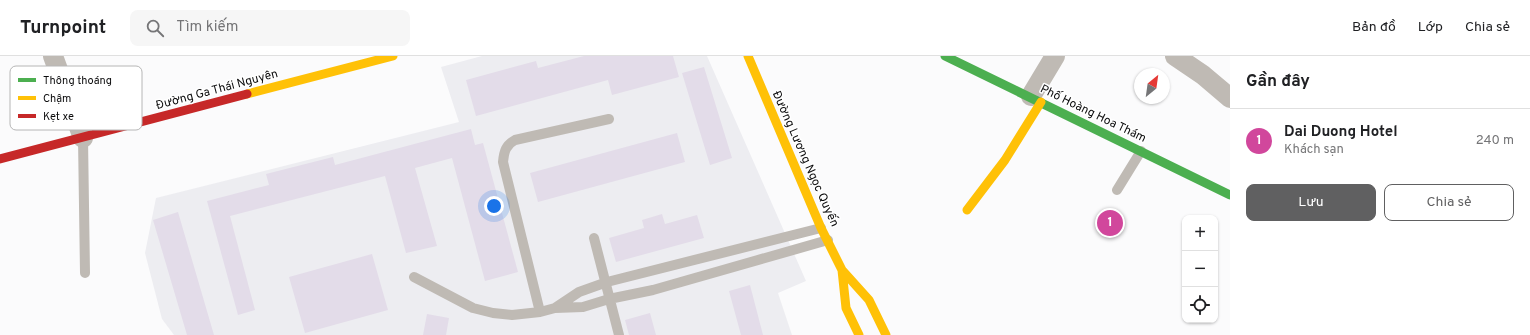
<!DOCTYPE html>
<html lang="vi">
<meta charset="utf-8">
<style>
:root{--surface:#fff;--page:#f6f6f6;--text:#202124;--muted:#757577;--line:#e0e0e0;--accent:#606061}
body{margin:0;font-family:Overpass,sans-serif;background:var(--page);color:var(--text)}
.controls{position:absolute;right:12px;bottom:12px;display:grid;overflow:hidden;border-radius:8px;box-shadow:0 1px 3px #0004}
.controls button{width:36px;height:36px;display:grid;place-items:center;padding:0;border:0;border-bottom:1px solid var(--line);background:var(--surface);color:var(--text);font:20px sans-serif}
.compass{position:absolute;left:1134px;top:12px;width:36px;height:36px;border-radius:50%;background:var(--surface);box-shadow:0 1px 3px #0004;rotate:29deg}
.you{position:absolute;left:494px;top:150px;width:14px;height:14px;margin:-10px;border:3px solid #fff;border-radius:50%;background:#1a73e8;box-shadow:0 0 0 6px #1a73e833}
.badge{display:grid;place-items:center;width:26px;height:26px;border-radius:50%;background:var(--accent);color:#fff;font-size:13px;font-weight:700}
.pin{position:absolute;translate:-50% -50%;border:2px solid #fff;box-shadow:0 1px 4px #0006}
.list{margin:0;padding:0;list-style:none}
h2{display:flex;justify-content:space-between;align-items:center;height:52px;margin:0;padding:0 16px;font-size:17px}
h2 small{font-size:13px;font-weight:400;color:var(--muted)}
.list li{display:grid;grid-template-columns:26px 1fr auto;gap:12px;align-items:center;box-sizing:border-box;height:64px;padding:0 16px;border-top:1px solid var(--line)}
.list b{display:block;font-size:15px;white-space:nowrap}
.list p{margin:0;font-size:13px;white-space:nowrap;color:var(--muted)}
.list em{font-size:13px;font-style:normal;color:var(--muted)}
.actions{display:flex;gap:8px;padding:12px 16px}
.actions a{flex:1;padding:9px 0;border:1px solid var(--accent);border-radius:8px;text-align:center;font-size:14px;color:var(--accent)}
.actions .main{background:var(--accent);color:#fff}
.icon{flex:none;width:22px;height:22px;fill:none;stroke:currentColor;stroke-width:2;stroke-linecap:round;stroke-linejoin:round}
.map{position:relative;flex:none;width:1230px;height:279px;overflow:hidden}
header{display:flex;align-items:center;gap:24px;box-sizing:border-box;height:56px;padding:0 20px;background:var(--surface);border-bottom:1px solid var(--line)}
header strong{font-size:19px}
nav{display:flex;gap:22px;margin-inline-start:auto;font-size:14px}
.search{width:280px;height:36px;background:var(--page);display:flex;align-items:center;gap:10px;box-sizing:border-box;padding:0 14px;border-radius:8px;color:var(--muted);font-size:15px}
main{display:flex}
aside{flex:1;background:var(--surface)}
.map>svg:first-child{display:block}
.built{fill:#ededf1}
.building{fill:#e3dce9}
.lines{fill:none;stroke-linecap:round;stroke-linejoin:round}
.lane{stroke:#bfbab4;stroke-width:10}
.street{stroke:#bfbab4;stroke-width:20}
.fast{stroke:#4caf50;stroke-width:9}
.slow{stroke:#ffc107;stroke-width:9}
.jam{stroke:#c62828;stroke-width:9}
.labels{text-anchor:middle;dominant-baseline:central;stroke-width:3;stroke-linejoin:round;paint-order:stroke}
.street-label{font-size:12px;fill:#0c0c0d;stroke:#fff}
.key{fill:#fff;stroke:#b6b6b6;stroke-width:1}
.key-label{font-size:11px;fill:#0c0c0d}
</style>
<header>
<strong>Turnpoint</strong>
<div class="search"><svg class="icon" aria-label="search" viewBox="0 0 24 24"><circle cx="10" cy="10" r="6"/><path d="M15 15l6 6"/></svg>Tìm kiếm</div>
<nav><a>Bản đồ</a><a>Lớp</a><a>Chia sẻ</a></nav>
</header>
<main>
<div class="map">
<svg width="1230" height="279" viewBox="0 0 1230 279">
<rect width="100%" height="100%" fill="#fbfbfc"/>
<!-- built -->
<path class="built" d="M 482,0 L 707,0 L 806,225 L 778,237 L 792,279 L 174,279 L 162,263 L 145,197 L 156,142 L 459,66 L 441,11 Z"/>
<!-- building -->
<path class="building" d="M 584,0 L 673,0 L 679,21 L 612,39 L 608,24 L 476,60 L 466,24 L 536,5 L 538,12 Z
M 704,11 L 732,102 L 710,109 L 682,17 Z
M 471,73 L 475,89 L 483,87 L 518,216 L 485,225 L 452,102 L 415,112 L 437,190 L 406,197 L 385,120 L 230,160 L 255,254 L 238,259 L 207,145 L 269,129 L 266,118 L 333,101 L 335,109 Z
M 677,77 L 685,106 L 538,146 L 530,117 Z
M 178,156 L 214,279 L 187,279 L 153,164 Z
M 662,158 L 665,168 L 697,159 L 704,182 L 616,206 L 609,182 L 644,172 L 642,164 Z
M 372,198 L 388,254 L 305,277 L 289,221 Z
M 750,229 L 763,279 L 741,279 L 729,235 Z
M 650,257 L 656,279 L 629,279 L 625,264 Z
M 427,258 L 449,262 L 446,279 L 423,279 Z"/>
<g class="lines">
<!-- lane -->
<path class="lane" d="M 83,82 L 85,217
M 1117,134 L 1141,95
M 594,182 L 619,279
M 414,221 L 473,252 L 493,257 L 512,259 L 540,256 L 555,252 L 583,251 L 609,243 L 653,234 L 828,184
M 555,252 L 579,236 L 607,226 L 821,172
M 540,256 L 503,106 C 504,95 506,89 515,84 L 609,63"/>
<!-- street -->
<path class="street" d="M 53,0 L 83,82
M 1175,0 L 1203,19 L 1230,42
M 1031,40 L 1055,0"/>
<!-- fast -->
<path class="fast" d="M 945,0 L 1230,139"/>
<!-- slow -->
<path class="slow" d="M 748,0 L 821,172 L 842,214 L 846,252 L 859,279
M 247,38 L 393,0
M 967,154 L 1005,104 L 1041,46
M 842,214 L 869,244 L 886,279"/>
<!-- jam -->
<path class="jam" d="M 0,103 L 247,38"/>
</g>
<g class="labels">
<!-- street labels -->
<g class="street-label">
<text transform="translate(217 34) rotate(-15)">Đường Ga Thái Nguyên</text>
<text transform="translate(1093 58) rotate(26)">Phố Hoàng Hoa Thám</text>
<text transform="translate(805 103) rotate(66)">Đường Lương Ngọc Quyến</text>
</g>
</g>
<!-- legend -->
<rect x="10" y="10" width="132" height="64" rx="6" class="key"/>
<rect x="18" y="22" width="18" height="4" fill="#4caf50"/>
<rect x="18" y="40" width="18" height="4" fill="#ffc107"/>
<rect x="18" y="58" width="18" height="4" fill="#c62828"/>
<g class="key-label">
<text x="43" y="28">Thông thoáng</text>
<text x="43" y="46">Chậm</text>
<text x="43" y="64">Kẹt xe</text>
</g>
</svg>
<div class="controls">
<button>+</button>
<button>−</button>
<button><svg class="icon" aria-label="locate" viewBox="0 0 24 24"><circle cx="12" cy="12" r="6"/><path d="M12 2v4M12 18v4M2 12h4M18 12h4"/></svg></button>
</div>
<svg class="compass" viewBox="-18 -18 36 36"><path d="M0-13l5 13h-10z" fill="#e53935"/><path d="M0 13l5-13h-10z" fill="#757577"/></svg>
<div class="you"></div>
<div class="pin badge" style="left:1110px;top:167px;background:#d1479c">1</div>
</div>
<aside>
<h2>Gần đây<small></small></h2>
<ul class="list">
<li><span class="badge" style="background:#d1479c">1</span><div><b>Dai Duong Hotel</b><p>Khách sạn</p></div><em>240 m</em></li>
</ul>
<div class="actions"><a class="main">Lưu</a><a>Chia sẻ</a></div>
</aside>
</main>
